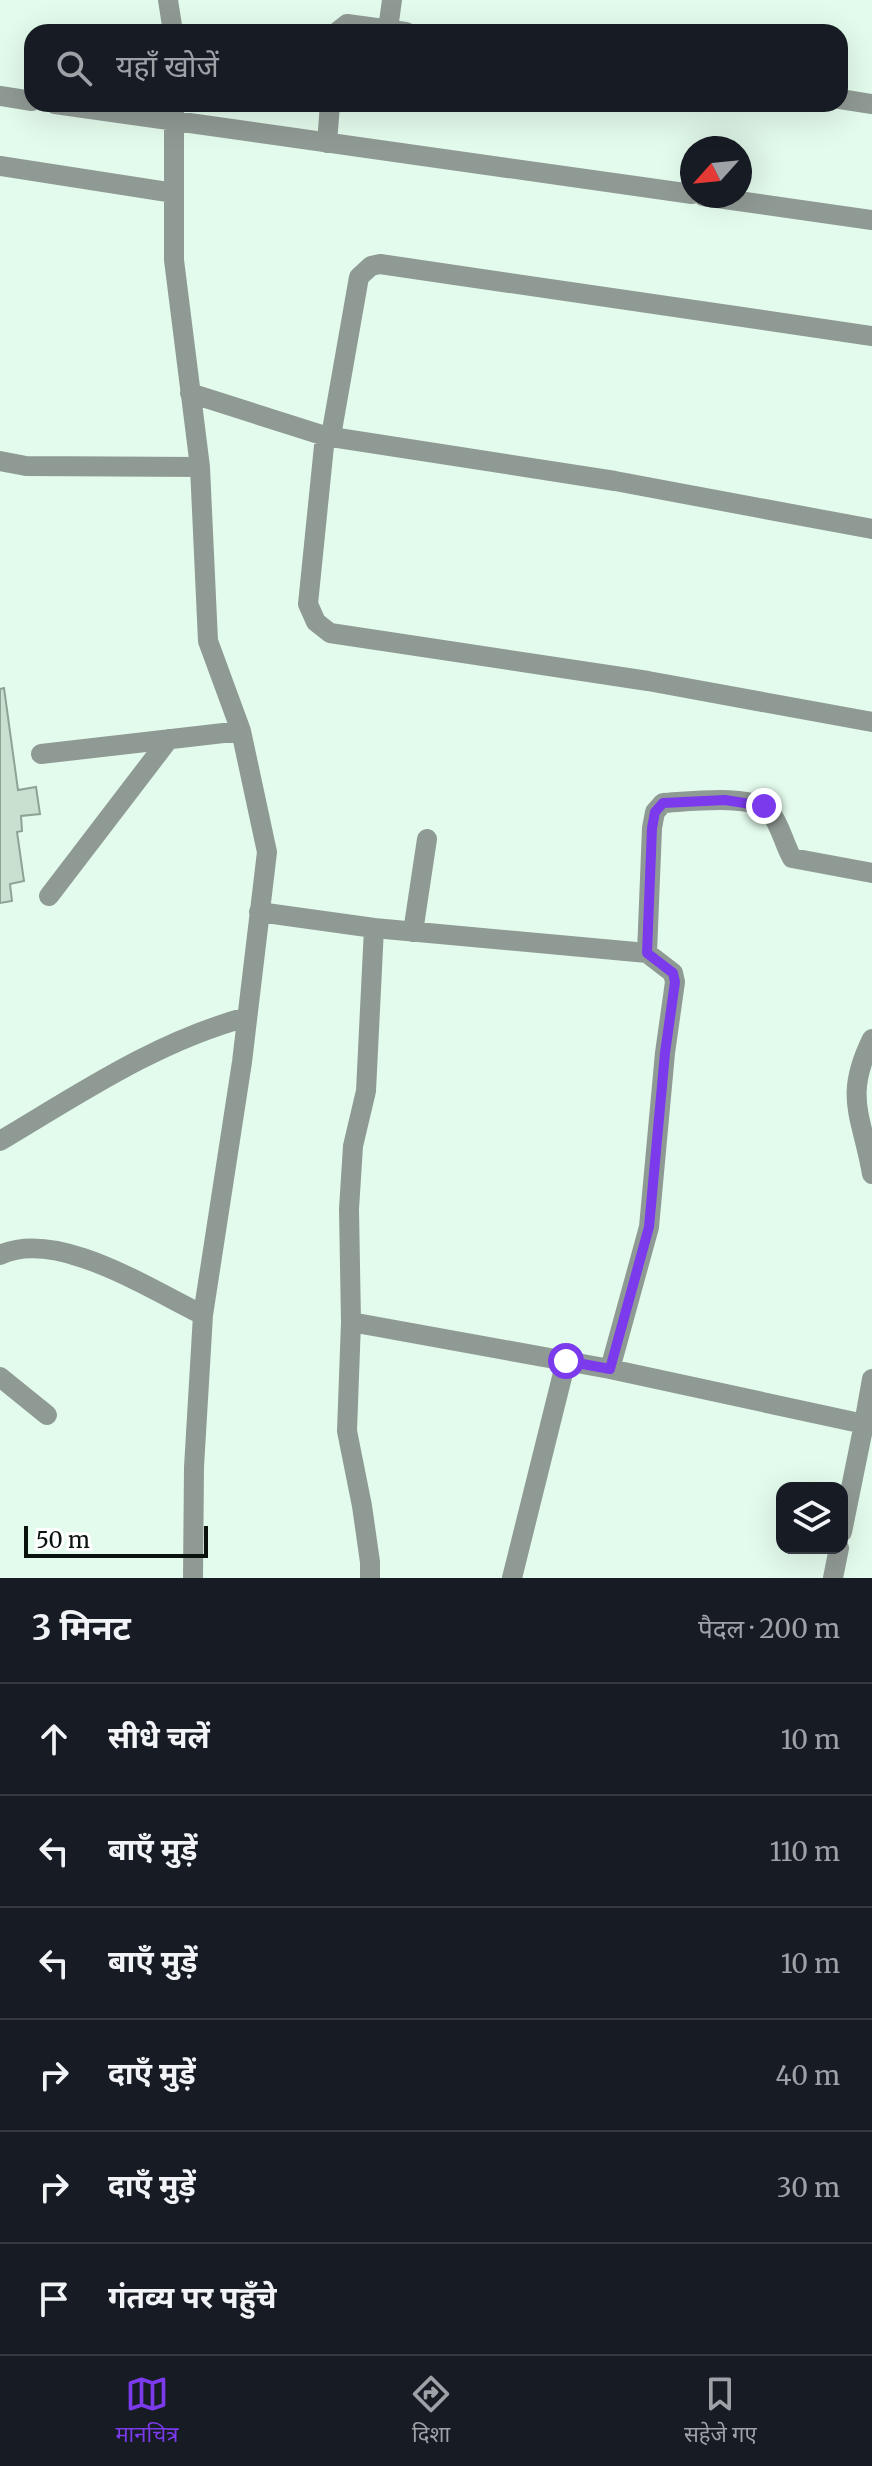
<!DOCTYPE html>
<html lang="hi">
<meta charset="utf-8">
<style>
:root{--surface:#171b24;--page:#20242c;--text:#f1f3f6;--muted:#9ea1a6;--line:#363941;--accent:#7c3aed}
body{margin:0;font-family:Merriweather,"Noto Sans Devanagari",serif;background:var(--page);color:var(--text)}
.controls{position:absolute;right:24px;bottom:24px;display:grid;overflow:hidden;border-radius:16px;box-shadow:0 8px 32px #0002}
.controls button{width:72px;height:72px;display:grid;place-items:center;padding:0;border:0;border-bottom:2px solid var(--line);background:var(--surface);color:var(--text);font:40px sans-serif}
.compass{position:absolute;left:680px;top:136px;width:72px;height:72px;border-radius:50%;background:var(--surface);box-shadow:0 8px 32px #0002;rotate:243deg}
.scale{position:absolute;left:24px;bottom:20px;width:184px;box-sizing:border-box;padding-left:8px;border:4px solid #0a120d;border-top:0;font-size:22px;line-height:28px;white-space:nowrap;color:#0a120d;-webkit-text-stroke:6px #fff;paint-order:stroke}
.stop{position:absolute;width:24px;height:24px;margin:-18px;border:6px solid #7c3aed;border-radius:50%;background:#fff}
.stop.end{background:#7c3aed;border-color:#fff;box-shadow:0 2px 8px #0008}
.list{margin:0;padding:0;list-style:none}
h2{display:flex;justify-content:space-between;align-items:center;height:104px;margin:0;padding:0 32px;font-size:34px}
h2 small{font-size:26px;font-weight:400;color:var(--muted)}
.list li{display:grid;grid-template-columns:52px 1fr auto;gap:24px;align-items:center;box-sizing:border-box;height:112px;padding:0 32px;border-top:2px solid var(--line)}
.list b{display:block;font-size:30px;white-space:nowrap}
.list em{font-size:26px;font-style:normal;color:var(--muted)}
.icon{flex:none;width:44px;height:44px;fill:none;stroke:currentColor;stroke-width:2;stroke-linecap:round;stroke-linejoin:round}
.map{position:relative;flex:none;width:872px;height:1578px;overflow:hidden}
.search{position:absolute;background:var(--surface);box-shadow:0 8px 32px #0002;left:24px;right:24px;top:24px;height:88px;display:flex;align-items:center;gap:20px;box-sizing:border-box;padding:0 28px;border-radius:24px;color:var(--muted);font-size:30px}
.sheet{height:776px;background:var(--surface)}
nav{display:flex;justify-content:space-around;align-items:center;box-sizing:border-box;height:112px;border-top:2px solid var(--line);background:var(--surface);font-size:22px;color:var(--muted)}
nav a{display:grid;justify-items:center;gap:4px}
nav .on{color:var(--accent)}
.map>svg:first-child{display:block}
.building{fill:#c9e0d1;stroke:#8da394;stroke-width:2}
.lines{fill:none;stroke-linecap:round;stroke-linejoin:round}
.minor{stroke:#909a94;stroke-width:20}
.route{stroke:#7c3aed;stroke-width:10}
</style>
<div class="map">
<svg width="872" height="1578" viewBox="0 0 872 1578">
<rect width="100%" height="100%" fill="#e3fbec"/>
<!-- building -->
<path class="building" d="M 4,688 L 18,790 L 36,787 L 40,814 L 21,816 L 22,831 L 17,832 L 24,881 L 10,884 L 12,901 L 0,903 L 0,689 Z"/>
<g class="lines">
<!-- minor -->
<path class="minor" d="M 168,0 L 173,32
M 388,29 L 392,0
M 337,32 L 347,24 L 406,32
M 0,96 L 32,101
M 840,99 L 872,104
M 55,104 L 692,194
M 174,104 L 174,260 L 200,467 L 208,641 L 241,731 L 267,852 L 242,1062 L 203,1315 L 194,1467 L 193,1578
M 327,143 L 330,104
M 0,166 L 174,193
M 703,196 L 872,220
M 190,393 L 325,436 L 615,481 L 872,529
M 325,436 L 308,604 L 316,622 L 330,633 L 648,681 L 872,722
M 331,436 L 359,277 L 371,266 L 380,264 L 872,336
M 0,461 L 26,466 L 200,467
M 41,754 L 241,731
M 49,896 L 169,739
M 259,912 L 374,928 L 647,953 L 673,973 L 675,982 L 665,1053 L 649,1227 L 610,1369
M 413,932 L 427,839
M 647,953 L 652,828 L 655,812 L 663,803 C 686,802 753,793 770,812 C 780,824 784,844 792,858 L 872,873
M 872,1039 C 843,1098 862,1115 872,1174
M 0,1141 C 79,1094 157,1041 247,1017
M 0,1255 C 57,1228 151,1290 203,1315
M 351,1322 L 610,1369 L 864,1424 L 842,1532
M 0,1377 L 47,1415
M 872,1379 L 864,1424 L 872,1426
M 370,1578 L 370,1562 L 362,1506 L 347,1431 L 351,1322 L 349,1209 L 353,1146 L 366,1091 L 374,928
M 512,1578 L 566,1361
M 833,1578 L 839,1548"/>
</g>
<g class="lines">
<!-- route -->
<path class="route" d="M 566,1361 L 610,1369 L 649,1227 L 665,1053 L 675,982 L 673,973 L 647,953 L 652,828 L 655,812 L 663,803 L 725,800 L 764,806"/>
</g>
</svg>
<div class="controls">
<button><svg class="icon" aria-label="layers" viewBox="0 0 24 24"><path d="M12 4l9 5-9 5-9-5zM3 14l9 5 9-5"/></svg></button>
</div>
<svg class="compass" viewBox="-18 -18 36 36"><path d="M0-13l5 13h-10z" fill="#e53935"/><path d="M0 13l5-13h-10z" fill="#9ea1a6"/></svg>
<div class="scale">50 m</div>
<div class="stop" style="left:566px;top:1361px"></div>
<div class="stop end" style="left:764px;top:806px"></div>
<div class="search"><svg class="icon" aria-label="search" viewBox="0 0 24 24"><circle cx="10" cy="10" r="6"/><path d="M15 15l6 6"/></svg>यहाँ खोजें</div>
</div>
<section class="sheet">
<h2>3 मिनट<small>पैदल · 200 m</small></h2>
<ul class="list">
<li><svg class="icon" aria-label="ahead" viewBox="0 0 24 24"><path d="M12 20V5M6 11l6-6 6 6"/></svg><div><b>सीधे चलें</b></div><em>10 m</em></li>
<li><svg class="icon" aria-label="left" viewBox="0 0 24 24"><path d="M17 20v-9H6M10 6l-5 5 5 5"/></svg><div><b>बाएँ मुड़ें</b></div><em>110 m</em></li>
<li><svg class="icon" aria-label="left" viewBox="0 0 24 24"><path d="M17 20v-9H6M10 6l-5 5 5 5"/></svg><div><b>बाएँ मुड़ें</b></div><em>10 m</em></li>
<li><svg class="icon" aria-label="right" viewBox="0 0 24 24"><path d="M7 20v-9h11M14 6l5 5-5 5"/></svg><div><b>दाएँ मुड़ें</b></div><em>40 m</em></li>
<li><svg class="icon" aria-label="right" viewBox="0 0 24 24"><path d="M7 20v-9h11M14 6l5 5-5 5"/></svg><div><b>दाएँ मुड़ें</b></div><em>30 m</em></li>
<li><svg class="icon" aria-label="arrive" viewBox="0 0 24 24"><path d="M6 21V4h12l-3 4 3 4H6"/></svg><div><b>गंतव्य पर पहुँचे</b></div></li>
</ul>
</section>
<nav>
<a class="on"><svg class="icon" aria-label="map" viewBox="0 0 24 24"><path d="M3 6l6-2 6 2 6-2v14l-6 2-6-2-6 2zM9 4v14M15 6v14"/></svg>मानचित्र</a>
<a><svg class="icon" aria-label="directions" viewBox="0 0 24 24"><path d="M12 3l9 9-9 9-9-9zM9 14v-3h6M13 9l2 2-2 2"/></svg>दिशा</a>
<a><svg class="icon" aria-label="saved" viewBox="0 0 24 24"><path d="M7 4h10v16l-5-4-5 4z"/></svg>सहेजे गए</a>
</nav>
